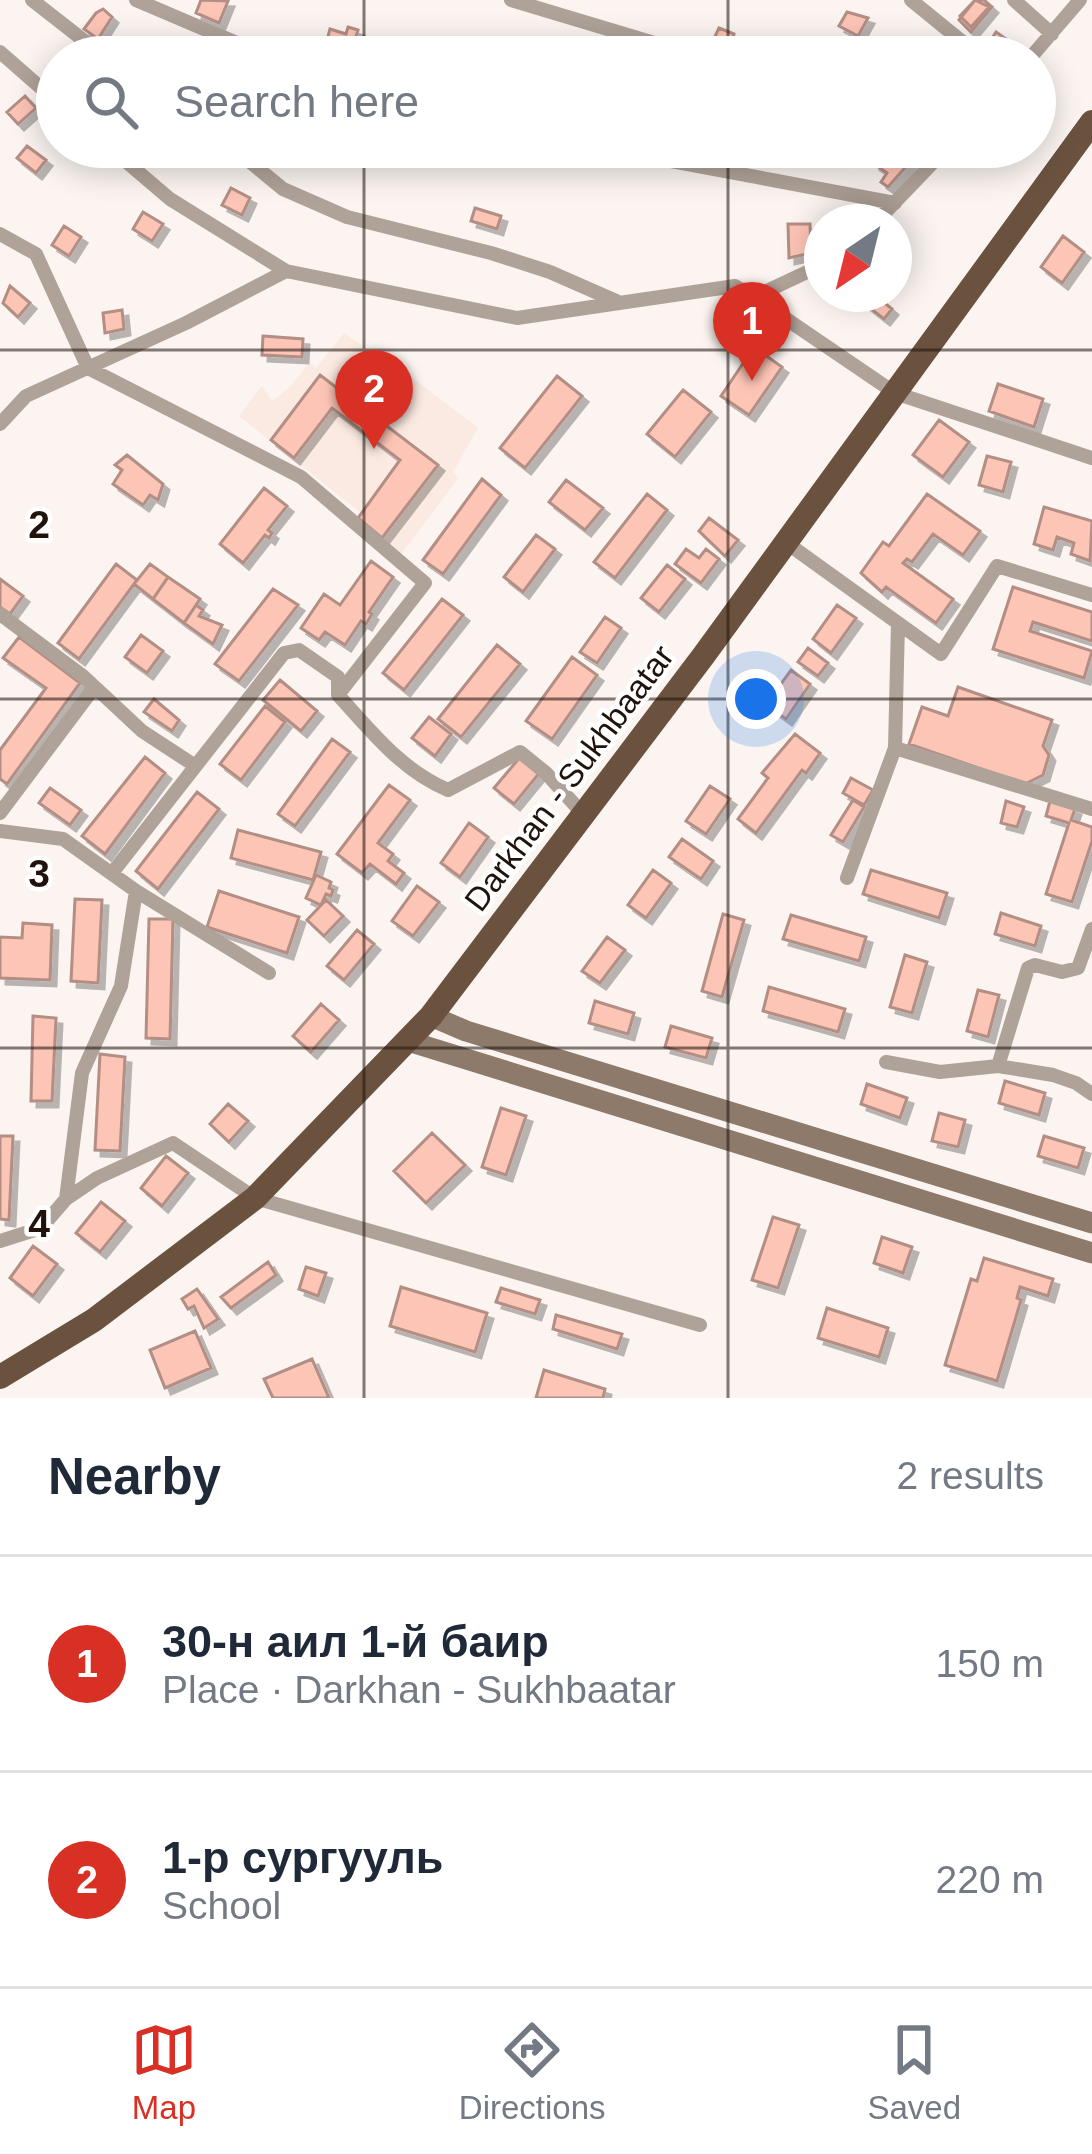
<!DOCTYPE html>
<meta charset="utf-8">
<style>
:root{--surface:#fff;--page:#f6f6f7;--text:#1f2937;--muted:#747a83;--line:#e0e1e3;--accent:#d93025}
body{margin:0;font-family:Arial,sans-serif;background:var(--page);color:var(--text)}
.compass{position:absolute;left:804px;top:204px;width:108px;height:108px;border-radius:50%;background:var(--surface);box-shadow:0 6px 30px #0003;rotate:215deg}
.you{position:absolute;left:756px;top:699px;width:42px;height:42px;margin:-30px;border:9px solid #fff;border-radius:50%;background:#1a73e8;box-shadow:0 0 0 18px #1a73e833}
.badge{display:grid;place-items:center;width:78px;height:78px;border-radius:50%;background:var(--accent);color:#fff;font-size:39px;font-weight:700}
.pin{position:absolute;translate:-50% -99px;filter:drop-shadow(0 3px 6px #0008)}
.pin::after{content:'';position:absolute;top:63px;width:42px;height:36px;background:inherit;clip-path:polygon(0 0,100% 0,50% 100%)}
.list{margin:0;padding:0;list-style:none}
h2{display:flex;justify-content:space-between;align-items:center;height:156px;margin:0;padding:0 48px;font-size:51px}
h2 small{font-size:39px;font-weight:400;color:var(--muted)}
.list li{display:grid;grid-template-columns:78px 1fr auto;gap:36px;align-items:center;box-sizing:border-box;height:216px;padding:0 48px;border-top:3px solid var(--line)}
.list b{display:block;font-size:45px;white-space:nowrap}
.list p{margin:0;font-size:39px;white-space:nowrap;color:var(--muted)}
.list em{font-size:39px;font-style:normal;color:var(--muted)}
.icon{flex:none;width:66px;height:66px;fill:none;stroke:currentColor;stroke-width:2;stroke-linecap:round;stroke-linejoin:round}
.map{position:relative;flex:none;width:1092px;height:1398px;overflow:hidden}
.search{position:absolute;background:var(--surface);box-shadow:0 6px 30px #0003;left:36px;right:36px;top:36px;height:132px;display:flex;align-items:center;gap:30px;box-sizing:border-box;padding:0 42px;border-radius:66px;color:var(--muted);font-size:45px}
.sheet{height:588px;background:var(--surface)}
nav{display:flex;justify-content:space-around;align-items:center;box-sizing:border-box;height:168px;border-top:3px solid var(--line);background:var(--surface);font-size:33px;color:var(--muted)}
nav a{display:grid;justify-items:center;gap:6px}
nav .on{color:var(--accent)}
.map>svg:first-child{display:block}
.built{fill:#fbeae1}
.building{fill:#fdc5b6;stroke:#b38e84;stroke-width:3;filter:url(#shadow)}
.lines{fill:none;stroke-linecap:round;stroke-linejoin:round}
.minor{stroke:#afa298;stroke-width:14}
.secondary{stroke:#8d7a6b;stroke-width:21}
.trunk{stroke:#6a523f;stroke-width:24}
.grid{fill:none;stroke:#1f130c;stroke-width:3;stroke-opacity:0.55}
.labels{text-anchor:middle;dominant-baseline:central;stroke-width:9;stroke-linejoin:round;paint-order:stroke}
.street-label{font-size:33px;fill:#1f130c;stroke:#fff}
.grid-label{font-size:39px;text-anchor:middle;font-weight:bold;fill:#1f130c;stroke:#fff;stroke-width:9;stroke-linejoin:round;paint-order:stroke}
</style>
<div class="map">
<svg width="1092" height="1398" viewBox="0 0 1092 1398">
<defs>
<filter id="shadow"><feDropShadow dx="6" dy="6" stdDeviation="0" flood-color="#0004"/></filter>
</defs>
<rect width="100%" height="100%" fill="#fbf4f0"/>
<!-- built -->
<path class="built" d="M 344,333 L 372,352 L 375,349 L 478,428 L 453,472 L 458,479 L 401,554 L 358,518 L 361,513 L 239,416 L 262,386 L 272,401 L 290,387 L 309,363 L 316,368 Z"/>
<!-- building -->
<path class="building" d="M 201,0 L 228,1 L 219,23 L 196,13 Z
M 975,0 L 989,7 L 971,27 L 960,16 Z
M 975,0 L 984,0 L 992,7 L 971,32 L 959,20 Z
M 103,9 L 112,17 L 98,39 L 84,29 L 96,13 Z
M 847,12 L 868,18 L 858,36 L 839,26 Z
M 348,27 L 358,30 L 353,47 L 327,40 L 330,29 L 346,34 Z
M 719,28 L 734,34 L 728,57 L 708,51 Z
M 996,32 L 1017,47 L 1010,57 L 1000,57 L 986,47 Z
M 25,96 L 36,108 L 18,124 L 7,112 Z
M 27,146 L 46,160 L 36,173 L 17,158 Z
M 886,147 L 910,162 L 888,187 L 881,182 L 887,173 L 874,164 Z
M 231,188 L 250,198 L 242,215 L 222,205 Z
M 475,208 L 501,216 L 497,229 L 471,221 Z
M 143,212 L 163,224 L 152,241 L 133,229 Z
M 788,224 L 810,224 L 811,253 L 789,258 Z
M 64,226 L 81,237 L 69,256 L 52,245 Z
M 1063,236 L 1084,252 L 1062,283 L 1041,267 Z
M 10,286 L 30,303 L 18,317 L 3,303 Z
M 866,294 L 874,294 L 892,309 L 884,319 L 861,301 Z
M 122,310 L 124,329 L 105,333 L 103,313 Z
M 263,336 L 303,339 L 302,357 L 262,355 Z
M 754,347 L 782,367 L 749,415 L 721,396 Z
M 320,375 L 438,465 L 382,538 L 358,518 L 400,460 L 332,408 L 294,458 L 271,440 Z
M 557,376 L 582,396 L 525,468 L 500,448 Z
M 998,384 L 1043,399 L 1034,427 L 989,411 Z
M 683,390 L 711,412 L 675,457 L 647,434 Z
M 939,420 L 969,442 L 943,477 L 913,455 Z
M 127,455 L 163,484 L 158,500 L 150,495 L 143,505 L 113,484 L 122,470 L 115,465 Z
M 987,456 L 1011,462 L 1003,492 L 979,485 Z
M 482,479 L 501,495 L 443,574 L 423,560 Z
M 566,480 L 603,508 L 585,530 L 549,502 Z
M 264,488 L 287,506 L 268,530 L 272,533 L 269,538 L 265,535 L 243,563 L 220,544 Z
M 647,494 L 667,510 L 615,578 L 594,562 Z
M 927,494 L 980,531 L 963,555 L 933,534 L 912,562 L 907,559 L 903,563 L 953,599 L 936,623 L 886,587 L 882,592 L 861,573 L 883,542 L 889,546 Z
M 1044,507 L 1092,521 L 1090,561 L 1071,554 L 1074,543 L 1057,537 L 1053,550 L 1034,544 Z
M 709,518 L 738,540 L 725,556 L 699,531 Z
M 536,535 L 555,549 L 523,592 L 504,577 Z
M 686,549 L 699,558 L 706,549 L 719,559 L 701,583 L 675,564 Z
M 371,561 L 393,577 L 369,612 L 372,614 L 366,624 L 361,621 L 345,645 L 325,632 L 319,640 L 301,628 L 324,594 L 340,605 Z
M 116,564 L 137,580 L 79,659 L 58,643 Z
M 150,564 L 168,577 L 153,599 L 134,584 Z
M 667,565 L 685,579 L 659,612 L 641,598 Z
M 168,577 L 200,599 L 184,623 L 153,599 Z
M 0,579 L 23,596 L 10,614 L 0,607 Z
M 1013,587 L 1092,612 L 1092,641 L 1033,622 L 1030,631 L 1092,651 L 1084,678 L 993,649 Z
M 273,589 L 298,605 L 239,681 L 215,664 Z
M 442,599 L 463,615 L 404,690 L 383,673 Z
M 196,605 L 203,610 L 199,616 L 222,625 L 213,644 L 184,623 Z
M 837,605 L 856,618 L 831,653 L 813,639 Z
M 605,617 L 621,628 L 597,663 L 580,652 Z
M 141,635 L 163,651 L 147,673 L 125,657 Z
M 19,637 L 80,683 L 7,784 L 0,779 L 0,750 L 46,688 L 3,658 Z
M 497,645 L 520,664 L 461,737 L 438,719 Z
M 808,648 L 828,663 L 818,676 L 798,662 Z
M 572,657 L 597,675 L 552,739 L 526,721 Z
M 791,670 L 810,684 L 786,719 L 766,705 Z
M 280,680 L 317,711 L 301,731 L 263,700 Z
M 958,687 L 1052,720 L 1043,746 L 1049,755 L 1043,775 L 1025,784 L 909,744 L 922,707 L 948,716 Z
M 154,699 L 179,720 L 172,731 L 144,712 Z
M 265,706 L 285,722 L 241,780 L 220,764 Z
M 429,717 L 451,734 L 435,756 L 412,738 Z
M 795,734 L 820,753 L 806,773 L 802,770 L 756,833 L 738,819 L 768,778 L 762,773 Z
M 332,739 L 350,752 L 295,826 L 278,814 Z
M 522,755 L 541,771 L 514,804 L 494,788 Z
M 145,757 L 165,773 L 105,854 L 82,836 Z
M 851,778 L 873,790 L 864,805 L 843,793 Z
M 389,785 L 410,800 L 378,843 L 393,854 L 388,861 L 404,873 L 396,884 L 370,864 L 362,873 L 337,854 Z
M 710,786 L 730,799 L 706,834 L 686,821 Z
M 50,788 L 81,810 L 70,825 L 39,803 Z
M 197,792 L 219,809 L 158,889 L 136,871 Z
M 853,800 L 864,807 L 843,842 L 831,835 Z
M 1006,801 L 1024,807 L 1017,827 L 1001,823 Z
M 1050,801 L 1075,809 L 1071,820 L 1092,827 L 1092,841 L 1072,902 L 1046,894 L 1069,823 L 1046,816 Z
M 469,823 L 488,837 L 460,877 L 441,863 Z
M 238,830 L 321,852 L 313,880 L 231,858 Z
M 682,839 L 713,861 L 701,879 L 669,857 Z
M 653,870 L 671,883 L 646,918 L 628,905 Z
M 871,870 L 947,893 L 939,918 L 863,894 Z
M 316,875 L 331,882 L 329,888 L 333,890 L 331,896 L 326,894 L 321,905 L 306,898 Z
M 417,886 L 439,902 L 413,936 L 392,921 Z
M 219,891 L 299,917 L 287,953 L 207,927 Z
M 75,899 L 102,900 L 98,983 L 71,981 Z
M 326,900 L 343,916 L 324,936 L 307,920 Z
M 1001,913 L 1041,926 L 1035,946 L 995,934 Z
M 723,914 L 744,920 L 722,997 L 702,991 Z
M 791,915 L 866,937 L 859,961 L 783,939 Z
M 149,919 L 173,919 L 170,1039 L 146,1038 Z
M 23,923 L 52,925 L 50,980 L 0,978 L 0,937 L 22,938 Z
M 357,930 L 374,944 L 344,980 L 327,966 Z
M 607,937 L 625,950 L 600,983 L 582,971 Z
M 905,955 L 927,962 L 912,1013 L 890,1007 Z
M 769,987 L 845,1009 L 838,1032 L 763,1011 Z
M 978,990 L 999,995 L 988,1037 L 967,1031 Z
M 595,1001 L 634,1013 L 628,1034 L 589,1023 Z
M 321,1004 L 339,1020 L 311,1052 L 293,1036 Z
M 33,1016 L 56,1018 L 52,1101 L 31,1101 Z
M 671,1026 L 712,1038 L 706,1058 L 665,1047 Z
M 100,1054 L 125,1057 L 120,1151 L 95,1150 Z
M 1005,1081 L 1045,1093 L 1039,1115 L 999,1103 Z
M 867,1084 L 907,1098 L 900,1118 L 861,1104 Z
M 228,1104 L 248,1121 L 229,1142 L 210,1124 Z
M 501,1108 L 526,1116 L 506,1175 L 482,1167 Z
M 939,1113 L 965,1120 L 958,1147 L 932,1141 Z
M 432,1133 L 465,1165 L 426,1203 L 394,1171 Z
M 0,1136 L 13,1136 L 9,1220 L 0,1219 Z
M 1044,1136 L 1084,1148 L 1078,1168 L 1038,1156 Z
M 166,1156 L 188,1173 L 162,1206 L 141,1188 Z
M 101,1202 L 125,1221 L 100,1252 L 76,1233 Z
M 773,1217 L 799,1225 L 778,1288 L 752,1280 Z
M 882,1237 L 912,1247 L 903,1273 L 874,1263 Z
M 33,1246 L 57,1264 L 33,1296 L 10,1278 Z
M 984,1258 L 1053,1279 L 1048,1296 L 1020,1287 L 1017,1298 L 1021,1300 L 997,1381 L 945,1365 L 971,1279 L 977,1281 Z
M 268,1262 L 276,1275 L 231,1308 L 221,1297 Z
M 306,1267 L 326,1273 L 318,1296 L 299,1289 Z
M 401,1287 L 487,1313 L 475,1352 L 390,1326 Z
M 501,1288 L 540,1300 L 535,1314 L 496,1302 Z
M 197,1289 L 218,1319 L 204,1328 L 194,1306 L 188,1309 L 182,1299 Z
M 827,1308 L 888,1328 L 879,1357 L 818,1338 Z
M 556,1315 L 622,1334 L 617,1349 L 553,1329 Z
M 195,1331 L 211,1368 L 165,1388 L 150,1350 Z
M 312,1359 L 329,1398 L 273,1398 L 264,1379 Z
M 544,1370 L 605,1389 L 603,1398 L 536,1398 Z"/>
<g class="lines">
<!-- minor -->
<path class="minor" d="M 32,0 L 105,57
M 136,0 L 270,57
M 511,0 L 701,57
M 911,0 L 981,57
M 1014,0 L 1052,34
M 0,52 L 57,102
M 1031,57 L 1080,0
M 109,147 L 170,199 L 286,271
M 232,147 L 283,189 L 347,217 L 491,253 L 550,272 L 616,301
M 596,147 L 895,203
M 876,222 L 948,147
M 0,234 L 36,254 L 88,368 L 301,477 L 425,583 L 338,695
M 754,297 L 895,393 L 1092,458
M 0,424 L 26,396 L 186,323 L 286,271 L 517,318 L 735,286 L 754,297 L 822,265
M 784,541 L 941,654 L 997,566 L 1092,595
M 0,614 L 83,676 L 142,731 L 194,765
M 895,748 L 1092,809
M 0,813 L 93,689
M 0,831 L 63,839 L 136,891 L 269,973
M 112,873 L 284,653 L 299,650 L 338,677 L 338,695 C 372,732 401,770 448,790 L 520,752 L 546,773 L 583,814
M 847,878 L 895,748 L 898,623
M 886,1062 L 940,1072 L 998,1066 L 1053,1075 L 1076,1083 L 1092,1094
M 998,1066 L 1028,968 L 1035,965 L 1062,972 L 1078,968 L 1092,929
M 66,1199 L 82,1073 L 121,986 L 136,891
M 0,1241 L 41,1228 L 66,1199 L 97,1178 L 173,1143 L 255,1198 L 700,1325"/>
<!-- secondary -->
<path class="secondary" d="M 431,1016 L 466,1031 L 1092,1223
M 408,1041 L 1092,1253"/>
<!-- trunk -->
<path class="trunk" d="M 0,1377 L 94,1320 L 255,1198 L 431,1016 L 704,655 L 1092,122"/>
</g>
<!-- grid -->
<path class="grid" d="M 364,0 L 364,57M 728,0 L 728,57M 364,147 L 364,1398M 728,147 L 728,1398M 0,350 L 1092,350M 0,699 L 1092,699M 0,1048 L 1092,1048"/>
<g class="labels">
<!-- street labels -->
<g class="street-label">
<text transform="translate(569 778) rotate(-53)">Darkhan - Sukhbaatar</text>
</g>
</g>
<g class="grid-label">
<text x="39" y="538">2</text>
<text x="39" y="887">3</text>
<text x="39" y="1237">4</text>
</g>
</svg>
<svg class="compass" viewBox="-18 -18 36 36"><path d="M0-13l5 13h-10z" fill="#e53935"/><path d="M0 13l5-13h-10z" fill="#747a83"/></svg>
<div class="you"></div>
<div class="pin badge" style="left:752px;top:381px">1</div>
<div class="pin badge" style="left:374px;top:449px">2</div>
<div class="search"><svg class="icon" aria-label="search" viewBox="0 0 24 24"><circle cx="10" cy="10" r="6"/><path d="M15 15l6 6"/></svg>Search here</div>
</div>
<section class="sheet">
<h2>Nearby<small>2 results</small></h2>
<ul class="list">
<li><span class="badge">1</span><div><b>30-н аил 1-й баир</b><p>Place · Darkhan - Sukhbaatar</p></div><em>150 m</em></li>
<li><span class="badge">2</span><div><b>1-р сургууль</b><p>School</p></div><em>220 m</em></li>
</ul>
</section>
<nav>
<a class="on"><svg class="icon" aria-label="map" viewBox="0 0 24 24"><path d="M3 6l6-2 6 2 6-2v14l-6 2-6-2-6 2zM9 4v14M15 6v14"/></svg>Map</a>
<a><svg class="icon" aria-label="directions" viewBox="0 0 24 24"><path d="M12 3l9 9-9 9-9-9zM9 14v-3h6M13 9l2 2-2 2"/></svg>Directions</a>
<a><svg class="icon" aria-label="saved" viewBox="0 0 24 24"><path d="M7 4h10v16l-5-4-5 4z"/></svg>Saved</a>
</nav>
